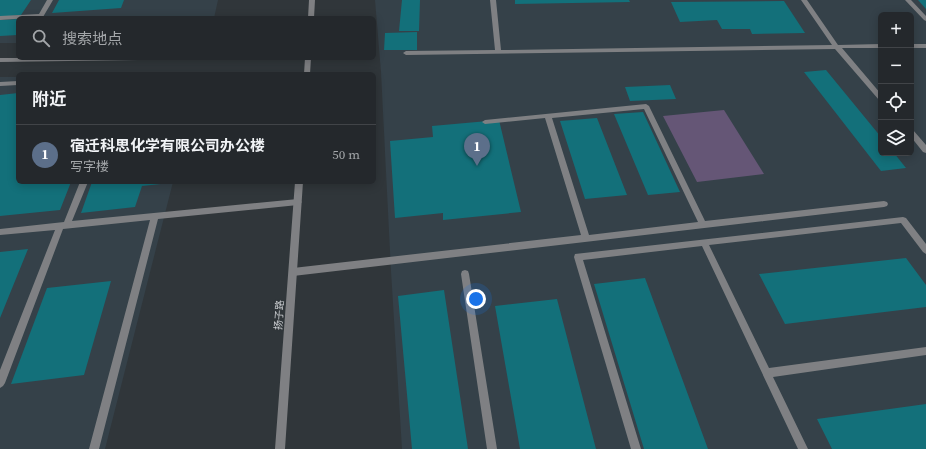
<!DOCTYPE html>
<html lang="zh">
<meta charset="utf-8">
<style>
:root{--surface:#24282c;--page:#2c3034;--text:#f1f3f6;--muted:#a3a6a9;--line:#414448;--accent:#eea83c}
body{margin:0;font-family:"Source Serif 4","Noto Sans SC",serif;background:var(--page);color:var(--text)}
.controls{position:absolute;right:12px;top:12px;display:grid;overflow:hidden;border-radius:6px;box-shadow:0 2px 10px #0003}
.controls button{width:36px;height:36px;display:grid;place-items:center;padding:0;border:0;border-bottom:1px solid var(--line);background:var(--surface);color:var(--text);font:20px sans-serif}
.you{position:absolute;left:476px;top:299px;width:14px;height:14px;margin:-10px;border:3px solid #fff;border-radius:50%;background:#1a73e8;box-shadow:0 0 0 6px #1a73e833}
.badge{display:grid;place-items:center;width:26px;height:26px;border-radius:50%;background:var(--accent);color:#fff;font-size:13px;font-weight:700}
.pin{position:absolute;translate:-50% -33px;filter:drop-shadow(0 1px 2px #0008)}
.pin::after{content:'';position:absolute;top:21px;width:14px;height:12px;background:inherit;clip-path:polygon(0 0,100% 0,50% 100%)}
.list{margin:0;padding:0;list-style:none}
h2{display:flex;justify-content:space-between;align-items:center;height:52px;margin:0;padding:0 16px;font-size:17px}
h2 small{font-size:13px;font-weight:400;color:var(--muted)}
.list li{display:grid;grid-template-columns:26px 1fr auto;gap:12px;align-items:center;box-sizing:border-box;height:60px;padding:0 16px;border-top:1px solid var(--line)}
.list b{display:block;font-size:15px;white-space:nowrap}
.list p{margin:0;font-size:13px;white-space:nowrap;color:var(--muted)}
.list em{font-size:13px;font-style:normal;color:var(--muted)}
.icon{flex:none;width:22px;height:22px;fill:none;stroke:currentColor;stroke-width:2;stroke-linecap:round;stroke-linejoin:round}
.map{position:relative;flex:none;width:926px;height:449px;overflow:hidden}
.search{position:absolute;background:var(--surface);box-shadow:0 2px 10px #0003;left:16px;top:16px;width:360px;height:44px;display:flex;align-items:center;gap:10px;box-sizing:border-box;padding:0 14px;border-radius:6px;color:var(--muted);font-size:15px}
.panel{position:absolute;background:var(--surface);box-shadow:0 2px 10px #0003;left:16px;top:72px;width:360px;height:112px;border-radius:6px}
.map>svg:first-child{display:block}
.built{fill:#354149;fill-rule:evenodd}
.green{fill:#655676}
.building{fill:#13707a}
.lines{fill:none;stroke-linecap:round;stroke-linejoin:round}
.service{fill:#7f8083;fill-rule:evenodd}
.tertiary{fill:#7f8083;fill-rule:evenodd}
.labels{text-anchor:middle;dominant-baseline:central;stroke-width:3;stroke-linejoin:round;paint-order:stroke}
.street-label{font-size:10px;fill:#d0d3d6;stroke:#30363a}
</style>
<div class="map">
<svg width="926" height="449" viewBox="0 0 926 449">
<rect width="100%" height="100%" fill="#30363a"/>
<!-- built -->
<path class="built" d="M 0,0 L 218,0 L 214,18 L 18,18 L 18,43 L 0,43 Z
M 375,0 L 926,0 L 926,449 L 402,449 L 391,271 L 381,72 ZM 881,15 L 911,15 L 911,153 L 881,153 Z
M 0,77 L 18,77 L 18,182 L 173,182 L 105,449 L 0,449 Z"/>
<!-- green -->
<path class="green" d="M 724,110 L 764,174 L 697,182 L 663,116 Z"/>
<!-- building -->
<path class="building" d="M 0,0 L 31,0 L 21,15 L 0,17 Z
M 59,0 L 124,0 L 121,8 L 52,13 Z
M 402,0 L 420,0 L 419,31 L 399,31 Z
M 515,0 L 629,0 L 630,2 L 515,4 Z
M 918,0 L 926,0 L 926,9 Z
M 784,1 L 805,33 L 752,34 L 750,29 L 722,29 L 717,20 L 680,22 L 671,2 Z
M 18,19 L 18,35 L 0,36 L 0,20 Z
M 417,32 L 417,50 L 384,50 L 385,33 Z
M 826,70 L 881,137 L 881,153 L 894,153 L 906,168 L 881,171 L 804,72 Z
M 670,85 L 676,99 L 630,101 L 625,87 Z
M 18,93 L 18,182 L 71,182 L 60,210 L 0,216 L 0,95 Z
M 643,112 L 680,192 L 648,195 L 614,114 Z
M 597,118 L 627,195 L 585,199 L 560,121 Z
M 499,120 L 521,212 L 443,220 L 443,213 L 395,218 L 390,141 L 433,137 L 432,126 Z
M 92,182 L 161,182 L 161,184 L 142,186 L 135,207 L 81,213 Z
M 28,249 L 0,318 L 0,252 Z
M 906,258 L 926,285 L 926,307 L 785,324 L 759,274 Z
M 645,278 L 708,449 L 644,449 L 594,284 Z
M 111,281 L 84,375 L 11,384 L 47,288 Z
M 444,290 L 468,449 L 412,449 L 398,296 Z
M 557,299 L 596,449 L 520,449 L 495,306 Z
M 926,404 L 926,449 L 832,449 L 817,419 Z"/>
<g class="lines">
<!-- service -->
<path class="service" d="M 47,0 L 53,0 L 43,17 L 0,20 L 0,16 L 39,14 Z
M 490,0 L 496,0 L 501,50 L 832,45 L 801,0 L 807,0 L 838,45 L 881,44 L 881,48 L 842,48 L 881,94 L 881,100 L 879,100 L 835,49 L 406,55 L 403,53 L 406,51 L 495,50 Z
M 905,0 L 911,0 L 926,16 L 926,21 L 924,20 Z
M 911,44 L 926,44 L 926,48 L 911,48 Z
M 18,81 L 18,85 L 0,86 L 0,82 Z
M 646,104 L 649,106 L 705,221 L 884,201 L 887,202 L 888,204 L 887,206 L 884,207 L 293,276 L 290,275 L 289,272 L 290,269 L 293,268 L 581,235 L 545,118 L 485,124 L 482,122 L 485,120 ZM 644,109 L 698,222 L 589,235 L 552,118 Z
M 911,129 L 913,130 L 926,145 L 926,153 L 923,152 L 911,137 Z
M 80,182 L 88,182 L 72,221 L 298,199 L 302,202 L 298,205 L 158,219 L 99,449 L 89,449 L 150,220 L 63,229 L 5,383 L 3,386 L 0,388 L 0,370 L 55,230 L 0,235 L 0,229 L 64,222 Z
M 903,217 L 906,218 L 926,244 L 926,254 L 923,252 L 901,223 L 709,245 L 769,368 L 926,347 L 926,355 L 773,377 L 808,449 L 798,449 L 702,246 L 583,260 L 641,449 L 631,449 L 574,257 L 575,254 Z
M 465,270 L 468,271 L 469,274 L 497,449 L 487,449 L 461,274 L 462,271 Z"/>
<!-- tertiary -->
<path class="tertiary" d="M 309,0 L 315,0 L 314,18 L 308,18 Z
M 0,58 L 141,58 L 138,60 L 0,62 Z
M 305,58 L 311,58 L 310,74 L 304,74 Z
M 295,182 L 303,182 L 285,449 L 275,449 Z"/>
</g>
<g class="labels">
<!-- street labels -->
<g class="street-label">
<text transform="translate(279 315) rotate(-86)">扬子路</text>
</g>
</g>
</svg>
<div class="controls">
<button>+</button>
<button>−</button>
<button><svg class="icon" aria-label="locate" viewBox="0 0 24 24"><circle cx="12" cy="12" r="6"/><path d="M12 2v4M12 18v4M2 12h4M18 12h4"/></svg></button>
<button><svg class="icon" aria-label="layers" viewBox="0 0 24 24"><path d="M12 4l9 5-9 5-9-5zM3 14l9 5 9-5"/></svg></button>
</div>
<div class="you"></div>
<div class="pin badge" style="left:477px;top:166px;background:#5c6f8a">1</div>
<div class="search"><svg class="icon" aria-label="search" viewBox="0 0 24 24"><circle cx="10" cy="10" r="6"/><path d="M15 15l6 6"/></svg>搜索地点</div>
<section class="panel">
<h2>附近<small></small></h2>
<ul class="list">
<li><span class="badge" style="background:#5c6f8a">1</span><div><b>宿迁科思化学有限公司办公楼</b><p>写字楼</p></div><em>50 m</em></li>
</ul>
</section>
</div>
